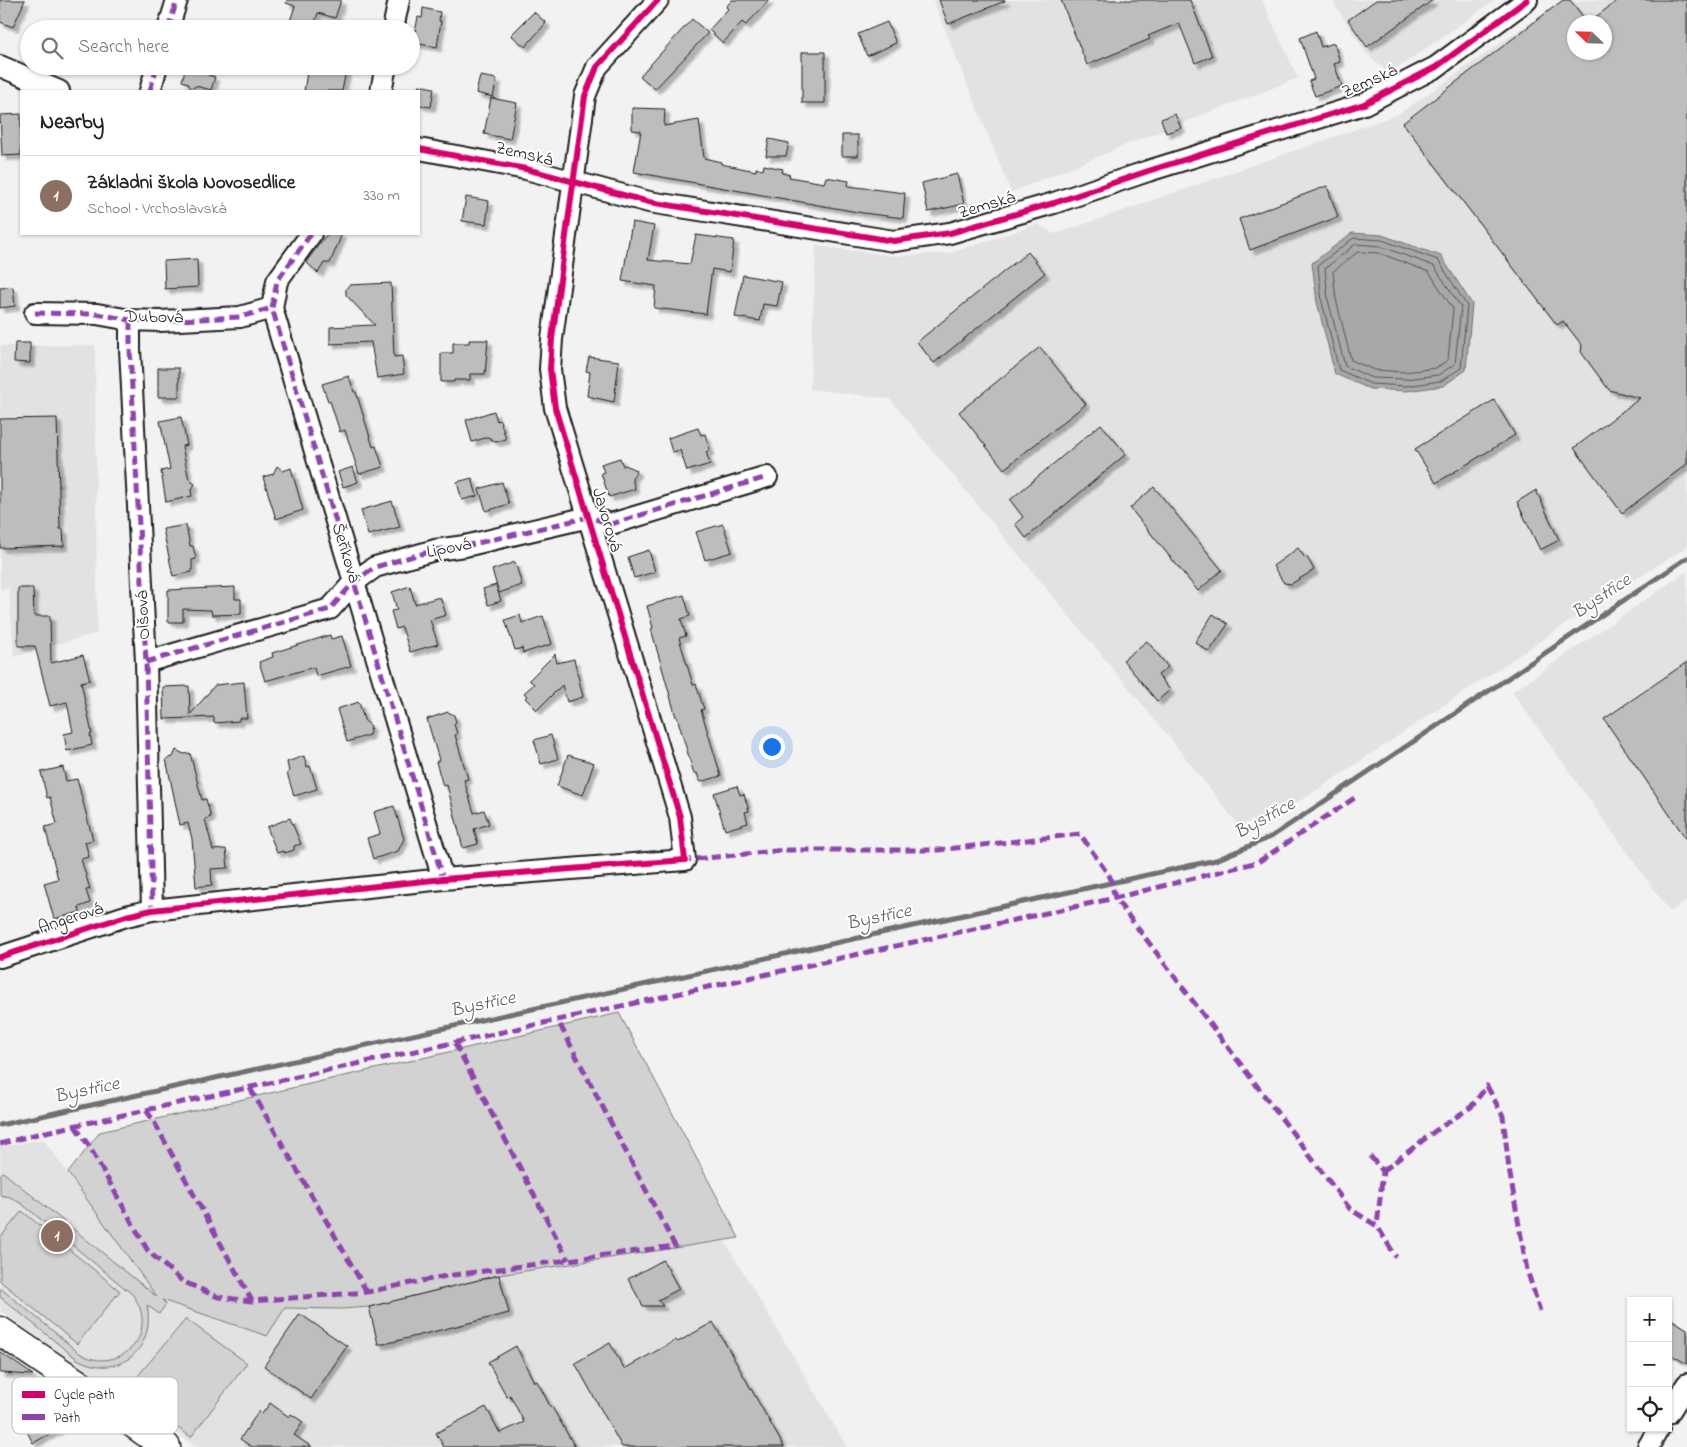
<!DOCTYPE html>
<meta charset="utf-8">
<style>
:root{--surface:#fff;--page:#f2f2f2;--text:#222;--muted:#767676;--line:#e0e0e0;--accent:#1a73e8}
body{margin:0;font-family:"Indie Flower",sans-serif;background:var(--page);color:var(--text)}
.controls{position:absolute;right:15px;bottom:15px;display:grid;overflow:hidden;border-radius:0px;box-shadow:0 1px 4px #0004}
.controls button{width:45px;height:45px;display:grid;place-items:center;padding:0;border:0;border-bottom:1px solid var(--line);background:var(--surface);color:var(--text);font:25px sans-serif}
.compass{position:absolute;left:1567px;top:15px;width:45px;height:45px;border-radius:50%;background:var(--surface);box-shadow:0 1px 4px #0004;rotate:293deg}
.you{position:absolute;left:771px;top:746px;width:18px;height:18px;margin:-12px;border:4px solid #fff;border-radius:50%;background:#1a73e8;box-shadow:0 0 0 8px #1a73e833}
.badge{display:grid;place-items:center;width:32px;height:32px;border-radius:50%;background:var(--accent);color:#fff;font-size:16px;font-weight:700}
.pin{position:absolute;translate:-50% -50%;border:2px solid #fff;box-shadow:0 1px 5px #0006}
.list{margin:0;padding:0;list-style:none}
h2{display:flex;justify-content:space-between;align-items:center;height:65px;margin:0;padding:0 20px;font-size:21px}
h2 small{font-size:16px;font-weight:400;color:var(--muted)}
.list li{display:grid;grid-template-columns:32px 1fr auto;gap:15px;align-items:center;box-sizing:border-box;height:80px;padding:0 20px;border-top:1px solid var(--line)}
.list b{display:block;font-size:19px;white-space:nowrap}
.list p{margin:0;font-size:16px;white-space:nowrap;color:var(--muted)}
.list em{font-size:16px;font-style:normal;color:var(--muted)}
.icon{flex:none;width:28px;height:28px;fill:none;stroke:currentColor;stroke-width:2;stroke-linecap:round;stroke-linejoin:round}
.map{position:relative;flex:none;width:1687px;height:1447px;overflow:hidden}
.search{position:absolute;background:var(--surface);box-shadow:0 1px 4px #0004;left:20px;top:20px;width:400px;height:55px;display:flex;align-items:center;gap:12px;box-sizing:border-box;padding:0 18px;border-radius:28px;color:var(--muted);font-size:19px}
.panel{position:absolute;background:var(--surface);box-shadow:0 1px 4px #0004;left:20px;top:90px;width:400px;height:145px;border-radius:0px}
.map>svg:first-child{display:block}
.built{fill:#e2e2e2;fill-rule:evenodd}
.green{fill:#d2d2d2;stroke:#777}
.water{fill:#a8a8a8;stroke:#707070}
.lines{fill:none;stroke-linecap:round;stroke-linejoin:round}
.shore{stroke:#545454;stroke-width:1}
.stream{stroke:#707070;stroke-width:5}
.building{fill:#bdbdbd;stroke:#1c1c1c;filter:url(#shadow)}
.street-casing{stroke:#1c1c1c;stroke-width:24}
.secondary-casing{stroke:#1c1c1c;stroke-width:31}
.street{stroke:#fff;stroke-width:20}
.secondary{stroke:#fff;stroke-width:28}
.quiet{stroke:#8e44ad;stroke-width:5;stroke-dasharray:10 5;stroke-linecap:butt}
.cycleway-casing{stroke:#fff;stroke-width:9}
.cycleway{stroke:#d6006c;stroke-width:6}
.labels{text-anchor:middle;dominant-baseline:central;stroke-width:4;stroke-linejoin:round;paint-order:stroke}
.street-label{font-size:18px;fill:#1c1c1c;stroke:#fff}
.water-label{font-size:19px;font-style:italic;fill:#5b5b5b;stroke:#fff}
.key{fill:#fff;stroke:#bbb;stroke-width:1}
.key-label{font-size:14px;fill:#1c1c1c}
</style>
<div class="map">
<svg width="1687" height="1447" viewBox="0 0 1687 1447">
<defs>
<filter id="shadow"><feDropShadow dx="4.5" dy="4.5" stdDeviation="1" flood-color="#0004"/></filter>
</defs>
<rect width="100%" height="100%" fill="#f2f2f2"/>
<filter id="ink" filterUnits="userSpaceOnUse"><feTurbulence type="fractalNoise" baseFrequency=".02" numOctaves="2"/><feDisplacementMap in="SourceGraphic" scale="10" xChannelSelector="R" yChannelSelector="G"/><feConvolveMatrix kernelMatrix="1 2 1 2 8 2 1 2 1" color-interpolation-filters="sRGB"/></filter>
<g filter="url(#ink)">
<!-- built -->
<path class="built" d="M 933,0 L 1262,0 L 1298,78 L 1180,124 L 1181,128 L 1166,133 L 1165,130 L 1133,142 L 1011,192 Z
M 1332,0 L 1495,0 L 1389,74 L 1365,52 Z
M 1562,0 L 1572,0 L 1577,3 L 1581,0 L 1687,0 L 1687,547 L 1573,619 L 1302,800 L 1239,826 L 1174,743 L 890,399 L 810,389 L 816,246 L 897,256 L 951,253 L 1037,224 L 1054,234 L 1065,231 L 1399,114 ZM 1574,22 L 1604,22 L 1604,52 L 1574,52 Z
M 95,345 L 97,633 L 14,657 L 9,588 L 0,589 L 0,346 Z
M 1687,571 L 1687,901 L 1670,912 L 1512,692 Z
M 43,1139 L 159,1299 L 285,1308 L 341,1309 L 369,1307 L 499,1275 L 724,1240 L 847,1447 L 197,1447 L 0,1311 L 0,1147 Z"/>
<!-- green -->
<path class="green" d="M 619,1013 L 739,1238 L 499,1275 L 369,1307 L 341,1309 L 285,1308 L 267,1336 L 162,1300 L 166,1304 L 159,1314 L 147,1305 C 156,1350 118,1381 77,1359 L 0,1297 L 0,1288 C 20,1304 40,1320 59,1336 C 68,1343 77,1353 87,1357 C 107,1365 130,1356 139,1337 C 145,1321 142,1307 132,1294 L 22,1204 L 10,1197 L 0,1195 L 0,1175 L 3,1172 L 157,1297 L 68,1173 L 100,1132 Z
M 22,1211 L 120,1291 L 77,1344 L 0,1281 L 0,1238 Z
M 186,1319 L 247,1363 L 191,1437 L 125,1391 Z"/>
<!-- water -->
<path class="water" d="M 1352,233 L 1382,235 L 1441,256 L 1472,304 L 1466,370 L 1443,386 L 1406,391 L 1370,389 L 1335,374 L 1317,302 L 1312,263 Z"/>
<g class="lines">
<!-- shore -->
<path class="shore" d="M 1354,238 L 1382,240 L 1438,260 L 1467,306 L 1461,368 L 1441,381 L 1406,386 L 1371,384 L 1339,370 L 1322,302 L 1318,266 Z
M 1356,244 L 1380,246 L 1434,266 L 1461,307 L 1455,364 L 1438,375 L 1406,379 L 1372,378 L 1345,366 L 1328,300 L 1325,269 Z
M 1358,252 L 1379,253 L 1429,272 L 1453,309 L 1448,360 L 1436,368 L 1405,372 L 1374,370 L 1351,360 L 1336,299 L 1333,272 Z"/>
<!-- stream -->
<path class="stream" d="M 0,1125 L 1216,860 L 1271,837 L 1687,558"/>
</g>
<!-- building -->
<path class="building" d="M 0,0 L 25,0 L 13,27 L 0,22 Z
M 287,0 L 341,0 L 335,18 L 318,13 L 313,28 L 290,21 L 295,6 L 286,3 Z
M 732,0 L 769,0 L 746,25 L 742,22 L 723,43 L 709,30 L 728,9 L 726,7 Z
M 939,0 L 1005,0 L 1005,1 L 948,24 Z
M 1061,0 L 1190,0 L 1212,56 L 1195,63 L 1179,23 L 1148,36 L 1150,39 L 1087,65 Z
M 1376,0 L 1433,0 L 1367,47 L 1348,20 Z
M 1563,0 L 1570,0 L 1587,22 L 1574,22 L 1574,52 L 1604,52 L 1604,22 L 1589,22 L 1618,0 L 1687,0 L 1687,464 L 1622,513 L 1574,448 L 1640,398 L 1609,390 L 1581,352 L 1582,345 L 1563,321 L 1557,325 L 1403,123 Z
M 423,8 L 440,12 L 439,21 L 441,21 L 437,47 L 413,43 L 418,17 L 422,18 Z
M 534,12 L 546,23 L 525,47 L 511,35 Z
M 692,19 L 708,33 L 655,89 L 640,76 Z
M 887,22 L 896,43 L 867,56 L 858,34 Z
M 1316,31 L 1321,47 L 1334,43 L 1340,62 L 1334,64 L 1342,86 L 1315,96 L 1309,81 L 1314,79 L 1300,38 Z
M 802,52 L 825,52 L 825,103 L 802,103 Z
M 186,66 L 210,66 L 208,75 L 215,77 L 211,90 L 196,86 L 191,89 L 188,83 L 182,81 Z
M 308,66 L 347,66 L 342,91 L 304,91 Z
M 480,76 L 497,79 L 493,97 L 476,93 Z
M 419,85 L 434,88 L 431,107 L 419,105 Z
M 491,98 L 517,103 L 510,139 L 484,134 Z
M 632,108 L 665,109 L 664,126 L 699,120 L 704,158 L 721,162 L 721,164 L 756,171 L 756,168 L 763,170 L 764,165 L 783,169 L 782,173 L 790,175 L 789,177 L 824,183 L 826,177 L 849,181 L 848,186 L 905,193 L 903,218 L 863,213 L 634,172 L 641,131 L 632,130 Z
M 21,114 L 21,155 L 2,156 L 0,115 Z
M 1175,114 L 1181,128 L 1166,133 L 1161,119 Z
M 842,135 L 858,135 L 858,156 L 842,156 Z
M 769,139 L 789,143 L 786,156 L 766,156 Z
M 957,174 L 964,204 L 928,212 L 922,183 Z
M 1327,186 L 1338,217 L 1250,250 L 1239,219 Z
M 466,197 L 489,201 L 486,224 L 462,221 Z
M 632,222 L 654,226 L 648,260 L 690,264 L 696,235 L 734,240 L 730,272 L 712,269 L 706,314 L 654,308 L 656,286 L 622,281 Z
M 327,234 L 342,234 L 330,263 L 324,263 L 318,273 L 306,262 Z
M 1028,252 L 1045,273 L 934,363 L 917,342 Z
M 197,259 L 198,287 L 165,289 L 164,261 Z
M 743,275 L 782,282 L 777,306 L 763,304 L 760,321 L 735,317 Z
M 391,283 L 394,357 L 402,356 L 404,374 L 377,378 L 371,342 L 330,344 L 330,327 L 375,325 L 346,295 L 346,289 L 349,285 Z
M 13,287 L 15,306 L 0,308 L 0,288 Z
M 469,340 L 488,340 L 485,374 L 470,374 L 470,380 L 454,380 L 454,382 L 441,382 L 441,353 L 453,353 L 453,343 L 469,343 Z
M 15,343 L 30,343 L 30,363 L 14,362 Z
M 1040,347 L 1086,404 L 1004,469 L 959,412 Z
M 589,357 L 619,361 L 614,402 L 587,396 L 590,372 L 586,371 Z
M 158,368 L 179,368 L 179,397 L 158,397 Z
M 349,376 L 354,392 L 356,392 L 373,447 L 376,446 L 383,467 L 359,474 L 345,430 L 340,432 L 330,401 L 328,401 L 322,384 Z
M 1494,400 L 1515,435 L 1436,483 L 1415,449 Z
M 494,411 L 497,421 L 500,420 L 506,439 L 496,442 L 488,437 L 472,442 L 466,420 Z
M 181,417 L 187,445 L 182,446 L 189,480 L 195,484 L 191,491 L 192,496 L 166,502 L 161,471 L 170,469 L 160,421 Z
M 57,418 L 60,529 L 63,529 L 64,546 L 0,548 L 0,419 Z
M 1101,424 L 1126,454 L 1026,538 L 1015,524 L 1023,517 L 1010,500 Z
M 698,428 L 701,435 L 705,434 L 710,450 L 706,452 L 710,464 L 687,471 L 680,450 L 672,452 L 668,438 Z
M 620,458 L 623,466 L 625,465 L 637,470 L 632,479 L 635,489 L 609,497 L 601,473 L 604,472 L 601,464 Z
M 277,466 L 283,471 L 291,468 L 303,510 L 276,519 L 263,477 L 273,474 Z
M 353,467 L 358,482 L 343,487 L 338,472 Z
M 472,478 L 477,496 L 462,500 L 457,482 Z
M 502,482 L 509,504 L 486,511 L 479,489 Z
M 1154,487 L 1222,570 L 1198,591 L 1130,508 Z
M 1536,490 L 1559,540 L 1540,550 L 1517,502 Z
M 392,501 L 400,527 L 368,535 L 361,510 Z
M 723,524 L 732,552 L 705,560 L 696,532 Z
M 186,525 L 190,546 L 193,546 L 196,559 L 192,560 L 192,572 L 173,576 L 163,529 Z
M 1298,548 L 1305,558 L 1307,557 L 1314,570 L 1291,584 L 1284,583 L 1273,566 Z
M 649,550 L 655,572 L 634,578 L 628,557 Z
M 515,562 L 522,585 L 499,593 L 492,570 Z
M 496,585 L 501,601 L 488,605 L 483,589 Z
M 410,586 L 415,604 L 440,597 L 446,615 L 430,620 L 438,644 L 410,652 L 402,627 L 396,629 L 391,611 L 397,610 L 392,592 Z
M 235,587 L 235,599 L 241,599 L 241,614 L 212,615 L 211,610 L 183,609 L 183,622 L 168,622 L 168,590 Z
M 18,588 L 33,588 L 34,616 L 50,616 L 51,663 L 83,655 L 90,680 L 81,682 L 92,734 L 90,734 L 92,745 L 67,751 L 64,734 L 73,732 L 67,702 L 50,706 L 35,646 L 18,646 Z
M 684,595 L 690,616 L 681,619 L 686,636 L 679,638 L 693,685 L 696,684 L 702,703 L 704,709 L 701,710 L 721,776 L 700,782 L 697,773 L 694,774 L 677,717 L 676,717 L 651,629 L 653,628 L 647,606 Z
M 1213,614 L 1228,624 L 1209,652 L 1195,642 Z
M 520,615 L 522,623 L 543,616 L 552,644 L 523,653 L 522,648 L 515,650 L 505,620 Z
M 330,635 L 331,639 L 342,636 L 351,666 L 316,676 L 314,667 L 265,681 L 259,662 L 273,657 L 272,653 Z
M 1147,641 L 1168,667 L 1158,675 L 1170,690 L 1157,701 L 1123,660 Z
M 555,654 L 557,663 L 574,659 L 583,697 L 567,702 L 562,685 L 537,710 L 525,698 L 527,696 L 524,693 L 534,684 L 529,680 Z
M 1687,662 L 1687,840 L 1604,719 Z
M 244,682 L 247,718 L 239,718 L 239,721 L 214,723 L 214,717 L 164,719 L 163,687 L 189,686 L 190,715 L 215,685 Z
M 359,702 L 364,720 L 371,726 L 369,735 L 347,742 L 337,709 Z
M 448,712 L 454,715 L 456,722 L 454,724 L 457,734 L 455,735 L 468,779 L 464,780 L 474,813 L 484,810 L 489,824 L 474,829 L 478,844 L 463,848 L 447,785 L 443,786 L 436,762 L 439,760 L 427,719 Z
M 551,735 L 558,759 L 541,764 L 534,740 Z
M 176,750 L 184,754 L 190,753 L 202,800 L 206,799 L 211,817 L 205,819 L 213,850 L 226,849 L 228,868 L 211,869 L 212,885 L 196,887 L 192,839 L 188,823 L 180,825 L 166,759 L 173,757 Z
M 568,755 L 594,763 L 583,795 L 557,786 Z
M 304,756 L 307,767 L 310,766 L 317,789 L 294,796 L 287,773 L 289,772 L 287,762 Z
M 63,767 L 66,781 L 77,779 L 93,840 L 85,842 L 89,857 L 81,859 L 90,889 L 86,890 L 90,903 L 79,907 L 80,912 L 54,919 L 44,883 L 58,879 L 45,827 L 57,824 L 50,797 L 47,798 L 41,772 Z
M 737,786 L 740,795 L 744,794 L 749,811 L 745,812 L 748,823 L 725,830 L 714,793 Z
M 394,806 L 404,839 L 398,851 L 373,859 L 367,838 L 380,834 L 374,812 Z
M 290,818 L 301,844 L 294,846 L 294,850 L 285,853 L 283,851 L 277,853 L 267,827 Z
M 663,1260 L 679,1289 L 658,1300 L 663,1306 L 643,1306 L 628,1279 Z
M 499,1275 L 509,1313 L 384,1344 L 378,1344 L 369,1307 Z
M 300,1314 L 347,1346 L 311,1399 L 264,1366 Z
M 1668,1317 L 1687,1329 L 1687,1364 L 1668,1353 Z
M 713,1322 L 784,1447 L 622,1447 L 575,1363 L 610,1343 L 624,1369 L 676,1340 L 678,1342 Z
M 516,1346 L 534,1382 L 537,1381 L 551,1408 L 552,1407 L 575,1447 L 444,1447 L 436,1433 L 486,1407 L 500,1433 L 524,1422 L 510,1395 L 507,1397 L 488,1362 Z
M 0,1352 L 33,1375 L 0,1373 Z
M 270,1403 L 289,1417 L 291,1414 L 303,1422 L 294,1435 L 312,1447 L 252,1447 L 240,1439 L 259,1411 L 262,1414 Z
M 48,1410 L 59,1429 L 33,1443 L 23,1424 Z"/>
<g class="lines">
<!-- street casing -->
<g class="street-casing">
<path id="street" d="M 168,29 L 177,0
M 393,29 L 399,0
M 0,66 L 59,91
M 150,91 L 157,66
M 381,91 L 386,66
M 419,149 L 526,169 L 649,202 L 894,241 L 950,233 L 1054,203 L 1148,171 L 1364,104 L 1436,67 L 1527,0
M 311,234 L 277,281 L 272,308 L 443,879
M 35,313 L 97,314 L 130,320 L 160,321 L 240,317 L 272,308
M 130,320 L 130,349 L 146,662 L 152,910
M 146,662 L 330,609 L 354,582 L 375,567 L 435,550 L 465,546 L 589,517 L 611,524 L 767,477
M 0,957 L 126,916 L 152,910 L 443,879 L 685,860 L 680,817 L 555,408 L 550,369 L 552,339 L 585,96 L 597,67 L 658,0
M 1668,1414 L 1687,1384
M 1648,1447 L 1659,1428"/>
</g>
<!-- secondary casing -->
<g class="secondary-casing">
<path id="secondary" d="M 0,1331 L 87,1390 L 166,1447"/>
</g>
<!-- street -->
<use href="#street" class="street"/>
<!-- secondary -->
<use href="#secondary" class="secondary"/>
<!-- quiet -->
<path class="quiet" d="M 168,29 L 177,0
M 150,91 L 157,66
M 311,234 L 277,281 L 272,308 L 443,879
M 35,313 L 97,314 L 130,320 L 160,321 L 240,317 L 272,308
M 130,320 L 130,349 L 146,662 L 152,910 L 148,911
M 146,662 L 330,609 L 354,582 L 375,567 L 435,550 L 465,546 L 589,517 L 611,524 L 767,477
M 685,856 L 685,860 L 785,850 L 938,850 L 1080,834 L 1110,877 L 1115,898 L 1350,1209 L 1377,1226 L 1396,1257
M 455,1043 L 568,1260
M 250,1088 L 367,1292
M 146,1110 L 153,1120 L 252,1301
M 75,1126 L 89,1146 L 148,1251 L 182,1281 L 218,1297 L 252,1301 L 367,1292 L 446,1276 L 675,1246 L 558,1021
M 0,1144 L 41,1133 L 1115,898 L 1258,862 L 1356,797
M 1370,1156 L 1383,1171 L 1377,1226
M 1383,1171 L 1435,1131 L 1471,1107 L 1487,1086 L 1503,1116 L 1509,1169 L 1527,1270 L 1540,1311"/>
<!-- cycleway casing -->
<g class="cycleway-casing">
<path id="cycleway" d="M 419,149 L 526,169 L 649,202 L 894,241 L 950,233 L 1054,203 L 1148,171 L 1364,104 L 1436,67 L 1527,0
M 0,957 L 126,916 L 152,910 L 443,879 L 685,860 L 680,817 L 555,408 L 550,369 L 552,339 L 585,96 L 597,67 L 658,0"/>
</g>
<!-- cycleway -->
<use href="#cycleway" class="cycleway"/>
</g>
</g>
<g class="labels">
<!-- street labels -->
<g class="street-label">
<text transform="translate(1370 82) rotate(-24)">Zemská</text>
<text transform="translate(524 155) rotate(13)">Zemská</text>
<text transform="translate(987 206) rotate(-17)">Zemská</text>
<text transform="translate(154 318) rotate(1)">Dubová</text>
<text transform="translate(606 520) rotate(73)">Javorová</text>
<text transform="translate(449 549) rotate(-11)">Lipová</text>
<text transform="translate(345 553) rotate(73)">Šeříková</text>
<text transform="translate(144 615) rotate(-93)">Olšová</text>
<text transform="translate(71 919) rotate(-18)">Angerová</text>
</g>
<!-- water labels -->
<g class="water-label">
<text transform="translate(1602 597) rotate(-34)">Bystřice</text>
<text transform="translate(1265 819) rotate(-29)">Bystřice</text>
<text transform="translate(879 918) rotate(-12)">Bystřice</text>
<text transform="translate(483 1005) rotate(-12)">Bystřice</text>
<text transform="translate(87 1091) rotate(-12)">Bystřice</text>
</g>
</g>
<!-- legend -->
<rect x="12" y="1377" width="166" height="57" rx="8" class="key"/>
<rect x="22" y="1391" width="23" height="7" fill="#d6006c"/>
<rect x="22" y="1414" width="23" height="6" fill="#8e44ad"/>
<g class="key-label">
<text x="54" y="1399">Cycle path</text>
<text x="54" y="1422">Path</text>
</g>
</svg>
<div class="controls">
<button>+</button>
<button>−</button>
<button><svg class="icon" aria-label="locate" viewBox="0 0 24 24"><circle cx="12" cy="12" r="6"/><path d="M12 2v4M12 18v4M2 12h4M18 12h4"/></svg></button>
</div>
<svg class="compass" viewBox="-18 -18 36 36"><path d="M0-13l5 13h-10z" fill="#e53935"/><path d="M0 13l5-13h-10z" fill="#767676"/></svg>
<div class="you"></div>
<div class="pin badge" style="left:57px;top:1236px;background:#8d6e63">1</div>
<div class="search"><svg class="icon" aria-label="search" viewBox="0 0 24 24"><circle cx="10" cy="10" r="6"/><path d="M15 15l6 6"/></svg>Search here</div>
<section class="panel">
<h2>Nearby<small></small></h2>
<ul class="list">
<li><span class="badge" style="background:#8d6e63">1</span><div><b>Základni škola Novosedlice</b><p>School · Vrchoslavská</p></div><em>330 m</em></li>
</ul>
</section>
</div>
